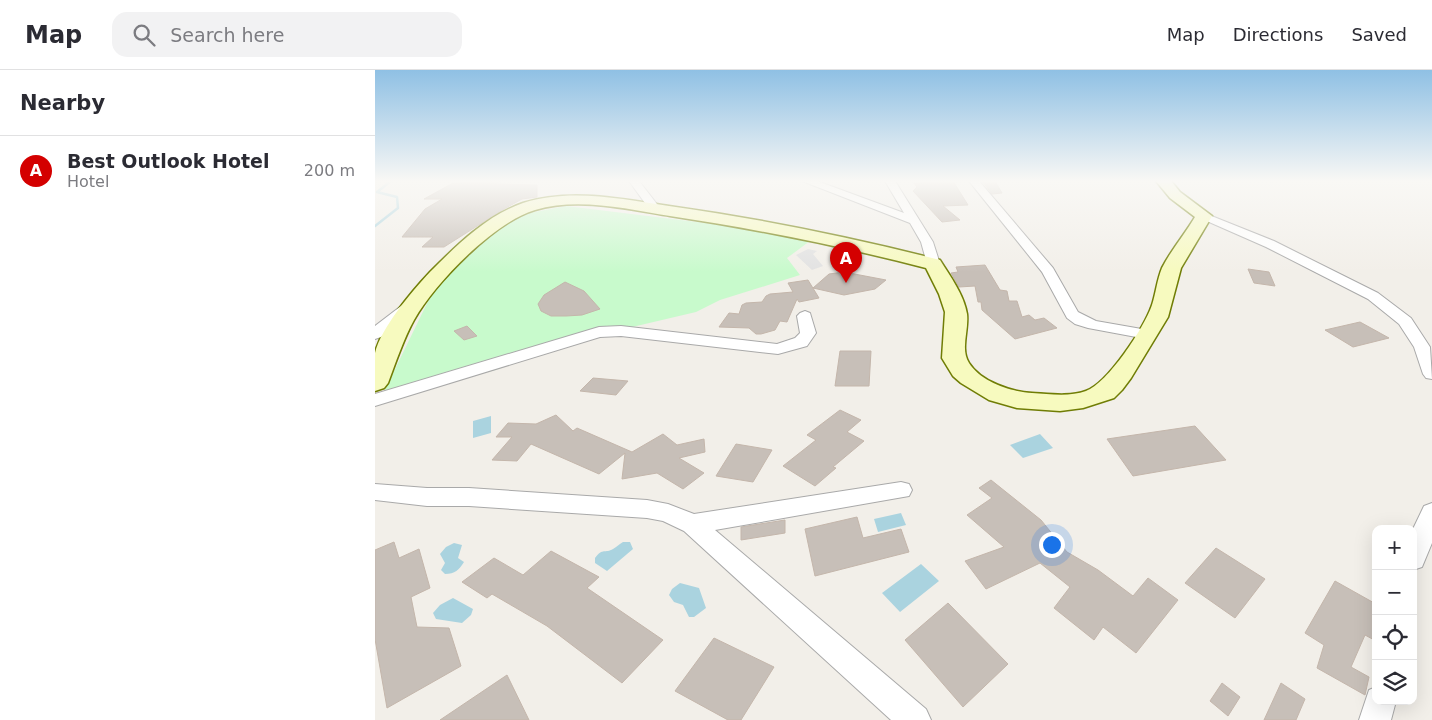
<!DOCTYPE html>
<meta charset="utf-8">
<style>
:root{--surface:#fff;--page:#f2f2f3;--text:#2b2b33;--muted:#7c7c81;--line:#e1e1e2;--accent:#d40000}
body{margin:0;font-family:"DejaVu Sans",sans-serif;background:var(--page);color:var(--text)}
.controls{position:absolute;right:15px;bottom:15px;display:grid;overflow:hidden;border-radius:10px;box-shadow:0 5px 20px #0002}
.controls button{width:45px;height:45px;display:grid;place-items:center;padding:0;border:0;border-bottom:1px solid var(--line);background:var(--surface);color:var(--text);font:25px sans-serif}
.you{position:absolute;left:676px;top:474px;width:18px;height:18px;margin:-12px;border:4px solid #fff;border-radius:50%;background:#1a73e8;box-shadow:0 0 0 8px #1a73e833}
.badge{display:grid;place-items:center;width:32px;height:32px;border-radius:50%;background:var(--accent);color:#fff;font-size:16px;font-weight:700}
.pin{position:absolute;translate:-50% -41px;filter:drop-shadow(0 1px 2px #0008)}
.pin::after{content:'';position:absolute;top:26px;width:18px;height:15px;background:inherit;clip-path:polygon(0 0,100% 0,50% 100%)}
.list{margin:0;padding:0;list-style:none}
h2{display:flex;justify-content:space-between;align-items:center;height:65px;margin:0;padding:0 20px;font-size:21px}
h2 small{font-size:16px;font-weight:400;color:var(--muted)}
.list li{display:grid;grid-template-columns:32px 1fr auto;gap:15px;align-items:center;box-sizing:border-box;height:70px;padding:0 20px;border-top:1px solid var(--line)}
.list b{display:block;font-size:19px;white-space:nowrap}
.list p{margin:0;font-size:16px;white-space:nowrap;color:var(--muted)}
.list em{font-size:16px;font-style:normal;color:var(--muted)}
.icon{flex:none;width:28px;height:28px;fill:none;stroke:currentColor;stroke-width:2;stroke-linecap:round;stroke-linejoin:round}
.map{position:relative;flex:none;width:1057px;height:650px;overflow:hidden}
header{display:flex;align-items:center;gap:30px;box-sizing:border-box;height:70px;padding:0 25px;background:var(--surface);border-bottom:1px solid var(--line)}
header strong{font-size:24px}
nav{display:flex;gap:28px;margin-inline-start:auto;font-size:18px}
.search{width:350px;height:45px;background:var(--page);display:flex;align-items:center;gap:12px;box-sizing:border-box;padding:0 18px;border-radius:15px;color:var(--muted);font-size:19px}
main{display:flex}
aside{flex:1;background:var(--surface)}
.map>svg:first-child{display:block}
.park{fill:#c8facc}
.parking{fill:#e2e2e2}
.water{fill:#aad3df}
.lines{fill:none;stroke-linecap:round;stroke-linejoin:round}
.stream{stroke:#aad3df;stroke-width:2.5}
.building{fill:#c7bfb8;stroke:#c4b6ab}
.street-casing{stroke:#a9a9a9;stroke-width:2}
.secondary-casing{stroke:#707d05;stroke-width:3}
.street{fill:#fff;fill-rule:evenodd}
.secondary{fill:#f7fabf;fill-rule:evenodd}
</style>
<header>
<strong>Map</strong>
<div class="search"><svg class="icon" aria-label="search" viewBox="0 0 24 24"><circle cx="10" cy="10" r="6"/><path d="M15 15l6 6"/></svg>Search here</div>
<nav><a>Map</a><a>Directions</a><a>Saved</a></nav>
</header>
<main>
<aside>
<h2>Nearby<small></small></h2>
<ul class="list">
<li><span class="badge">A</span><div><b>Best Outlook Hotel</b><p>Hotel</p></div><em>200 m</em></li>
</ul>
</aside>
<div class="map">
<svg width="1057" height="650" viewBox="0 0 1057 650">
<rect width="100%" height="100%" fill="#f2efe9"/>
<!-- park -->
<path class="park" d="M 191,136 L 363,157 L 435,171 L 412,188 L 425,205 L 345,230 L 321,242 L 236,262 L 120,300 L 4,332 L 58,221 L 87,192 L 125,157 L 149,144 Z"/>
<!-- parking -->
<path class="parking" d="M 433,179 L 442,181 L 438,184 L 448,196 L 437,200 L 421,185 Z"/>
<!-- water -->
<path class="water" d="M 116,346 L 116,363 L 98,368 L 98,351 Z
M 665,364 L 678,378 L 648,388 L 635,375 Z
M 526,443 L 531,455 L 503,462 L 499,449 Z
M 248,472 L 255,472 L 258,479 L 232,501 L 220,493 L 220,488 C 228,477 230,484 238,479 C 242,477 244,474 248,472 Z
M 79,473 L 87,475 L 83,488 L 89,492 C 84,500 80,504 70,504 L 66,500 L 70,493 L 65,484 L 71,477 Z
M 546,494 L 564,511 L 525,542 L 507,523 Z
M 305,513 L 324,518 L 331,538 L 319,547 L 314,547 L 308,535 L 299,532 L 294,525 L 297,519 Z
M 78,528 L 98,539 L 96,545 L 87,553 L 61,549 L 58,543 L 65,535 Z"/>
<g class="lines">
<!-- stream -->
<path class="stream" d="M 0,156 L 23,138 L 22,127 L 2,122 L 16,111"/>
</g>
<!-- building -->
<path class="building" d="M 125,111 L 120,114 L 162,115 L 162,127 L 147,129 L 129,139 L 69,177 L 47,177 L 58,167 L 27,167 L 50,139 L 67,129 L 49,129 L 78,113 Z
M 578,111 L 593,135 L 568,136 L 585,150 L 567,152 L 538,121 L 542,117 L 539,113 Z
M 607,111 L 620,111 L 627,123 L 617,124 Z
M 610,195 L 625,220 L 632,221 L 634,231 L 642,231 L 647,247 L 654,245 L 660,250 L 669,248 L 682,258 L 640,269 L 607,240 L 606,232 L 603,232 L 600,216 L 584,217 L 576,203 L 583,202 L 581,197 Z
M 873,199 L 894,202 L 900,216 L 879,213 Z
M 469,202 L 511,210 L 500,219 L 469,225 L 438,218 L 454,204 Z
M 433,210 L 444,228 L 424,232 L 422,229 L 412,252 L 405,251 L 400,260 L 386,264 L 381,264 L 374,258 L 344,257 L 354,243 L 364,244 L 367,235 L 371,233 L 387,232 L 391,226 L 395,224 L 418,222 L 413,213 Z
M 190,212 L 209,221 L 225,239 L 207,245 L 191,246 L 176,246 L 166,241 L 163,234 L 169,225 Z
M 985,252 L 1014,268 L 978,277 L 950,260 Z
M 92,256 L 102,266 L 89,270 L 79,261 Z
M 465,281 L 496,281 L 494,316 L 460,316 Z
M 218,308 L 253,311 L 241,325 L 205,321 Z
M 465,340 L 486,350 L 472,362 L 489,371 L 458,397 L 461,398 L 440,416 L 408,396 L 441,370 L 432,365 Z
M 181,345 L 198,361 L 202,358 L 257,382 L 288,364 L 302,375 L 329,369 L 330,382 L 304,388 L 329,403 L 308,419 L 282,403 L 247,409 L 250,383 L 224,404 L 156,374 L 142,391 L 117,390 L 137,367 L 121,367 L 133,353 L 161,354 Z
M 820,356 L 851,390 L 758,406 L 732,369 Z
M 361,374 L 397,380 L 378,412 L 341,406 Z
M 616,410 L 666,450 L 692,482 L 723,500 L 758,526 L 773,508 L 803,530 L 761,583 L 728,557 L 719,570 L 679,538 L 695,517 L 665,493 L 611,519 L 590,491 L 629,477 L 592,445 L 617,428 L 604,418 Z
M 482,447 L 488,468 L 526,459 L 534,482 L 440,506 L 430,459 Z
M 410,450 L 410,463 L 366,470 L 366,457 Z
M 19,472 L 24,488 L 44,479 L 55,518 L 36,527 L 42,557 L 74,558 L 86,596 L 12,638 L 0,569 L 0,480 Z
M 841,478 L 890,509 L 860,548 L 810,513 Z
M 176,481 L 224,507 L 212,518 L 288,570 L 247,613 L 172,556 L 117,524 L 112,528 L 87,512 L 119,488 L 148,505 Z
M 960,511 L 1001,534 L 1001,571 L 990,565 L 976,597 L 994,607 L 990,625 L 942,598 L 949,575 L 930,563 Z
M 573,533 L 633,594 L 588,637 L 530,570 Z
M 339,568 L 399,597 L 366,650 L 353,650 L 300,621 Z
M 132,605 L 154,650 L 65,650 Z
M 847,613 L 865,627 L 853,646 L 835,631 Z
M 906,613 L 930,629 L 921,650 L 889,650 Z"/>
<g class="lines">
<!-- street casing -->
<g class="street-casing">
<path id="street" d="M 254,111 L 264,111 L 285,138 L 283,140 L 275,140 Z
M 427,111 L 442,111 L 529,143 L 510,111 L 520,111 L 558,172 L 565,194 L 563,197 L 553,197 L 546,172 L 535,153 Z
M 594,111 L 604,111 L 678,198 L 703,242 L 721,251 L 778,261 L 780,264 L 778,267 L 772,269 L 713,258 L 700,254 L 692,248 L 667,202 Z
M 829,143 L 899,171 L 1003,223 L 1036,248 L 1055,277 L 1057,309 L 1051,308 L 1048,304 L 1039,277 L 1024,254 L 993,229 L 891,177 L 825,148 L 823,146 Z
M 35,231 L 40,233 L 43,236 L 40,239 L 6,267 L 0,269 L 0,256 L 30,233 Z
M 430,241 L 435,243 L 441,263 L 432,276 L 403,284 L 246,266 L 225,267 L 0,336 L 0,324 L 224,257 L 246,256 L 402,274 L 420,268 L 425,263 L 422,246 L 425,243 Z
M 526,412 L 534,414 L 537,420 L 534,426 L 340,460 L 551,639 L 556,650 L 516,650 L 309,461 L 288,451 L 272,448 L 94,436 L 52,436 L 0,430 L 0,414 L 52,418 L 94,418 L 272,430 L 293,434 L 319,444 Z
M 1057,433 L 1057,473 L 1047,497 L 1038,500 L 1038,459 L 1049,436 Z
M 1001,617 L 1001,631 L 1021,631 L 1016,650 L 984,650 L 994,620 Z"/>
</g>
<!-- secondary casing -->
<g class="secondary-casing">
<path id="secondary" d="M 781,111 L 796,111 L 805,122 L 837,146 L 806,198 L 793,247 L 756,308 L 747,320 L 739,328 L 708,338 L 685,341 L 642,338 L 614,330 L 586,313 L 578,306 L 567,288 L 570,242 L 564,224 L 551,198 C 466,176 381,159 295,146 C 252,139 203,127 160,140 C 119,152 60,213 39,250 C 28,270 21,292 13,313 L 9,318 L 0,321 C 0,309 0,294 0,283 C 6,258 37,221 55,202 C 82,175 111,146 148,133 C 195,118 247,129 294,136 C 386,149 475,167 565,190 C 575,206 589,225 592,244 C 594,260 585,279 594,293 C 606,312 637,322 657,323 C 674,324 695,327 711,321 C 733,313 769,258 777,235 C 781,223 782,210 787,198 C 796,180 810,164 820,147 L 795,128 Z"/>
</g>
<!-- street -->
<use href="#street" class="street"/>
<!-- secondary -->
<use href="#secondary" class="secondary"/>
</g>
<!-- sky -->
<linearGradient id="sky" x2="0" y2="1"><stop stop-color="#8fc0e4"/><stop offset="0.55" stop-color="#f9f8f5"/><stop offset="1" stop-color="#f9f8f5" stop-opacity="0"/></linearGradient>
<rect width="1057" height="202" fill="url(#sky)"/>
</svg>
<div class="controls">
<button>+</button>
<button>−</button>
<button><svg class="icon" aria-label="locate" viewBox="0 0 24 24"><circle cx="12" cy="12" r="6"/><path d="M12 2v4M12 18v4M2 12h4M18 12h4"/></svg></button>
<button><svg class="icon" aria-label="layers" viewBox="0 0 24 24"><path d="M12 4l9 5-9 5-9-5zM3 14l9 5 9-5"/></svg></button>
</div>
<div class="you"></div>
<div class="pin badge" style="left:471px;top:213px">A</div>
</div>
</main>
